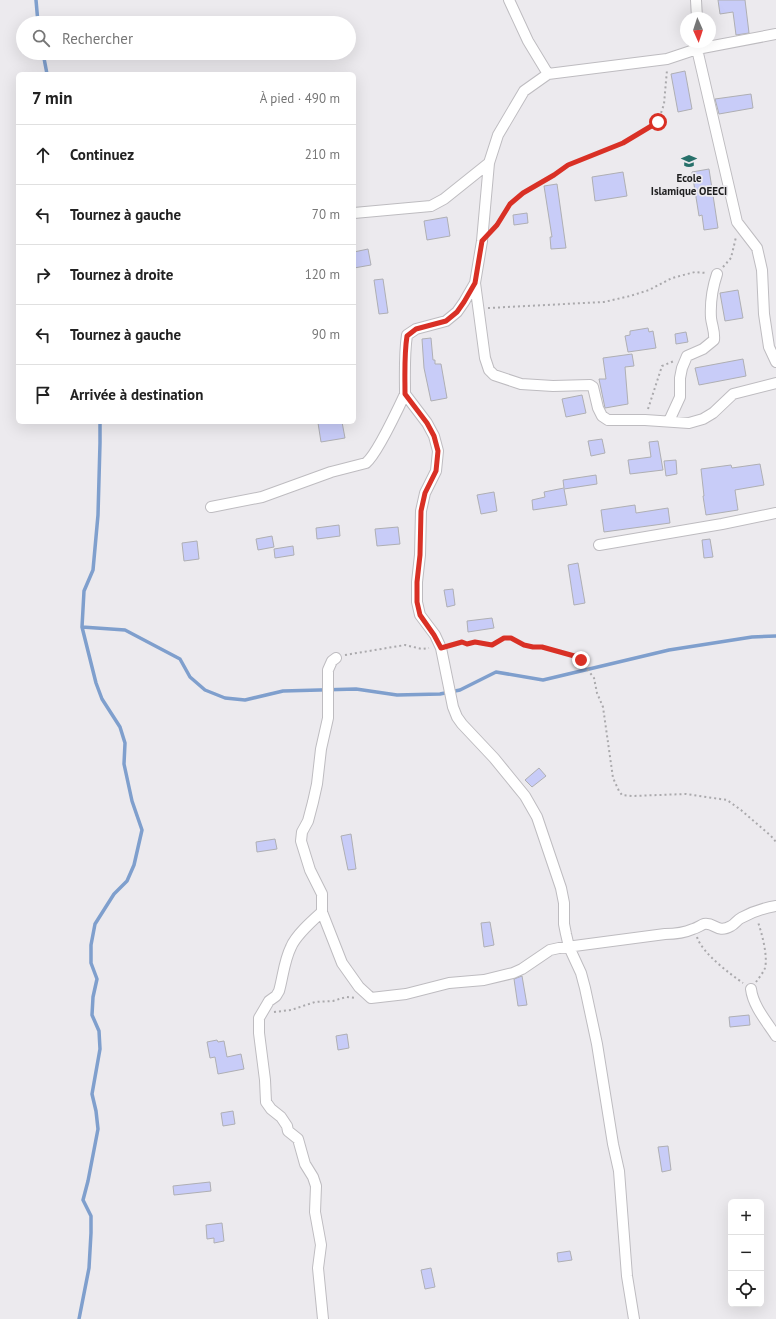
<!DOCTYPE html>
<html lang="fr">
<meta charset="utf-8">
<style>
:root{--surface:#fff;--page:#f2f2f2;--text:#222;--muted:#767676;--line:#e0e0e0}
body{margin:0;font-family:"PT Sans",sans-serif;background:var(--page);color:var(--text)}
.controls{position:absolute;right:12px;bottom:12px;display:grid;overflow:hidden;border-radius:6px;box-shadow:0 4px 16px #0002}
.controls button{width:36px;height:36px;display:grid;place-items:center;padding:0;border:0;border-bottom:1px solid var(--line);background:var(--surface);color:var(--text);font:20px sans-serif}
.compass{position:absolute;left:680px;top:12px;width:36px;height:36px;border-radius:50%;background:var(--surface);box-shadow:0 4px 16px #0002;rotate:177deg}
.stop{position:absolute;width:12px;height:12px;margin:-9px;border:3px solid #d93025;border-radius:50%;background:#fff}
.stop.end{background:#d93025;border-color:#fff;box-shadow:0 1px 4px #0008}
.list{margin:0;padding:0;list-style:none}
h2{display:flex;justify-content:space-between;align-items:center;height:52px;margin:0;padding:0 16px;font-size:17px}
h2 small{font-size:13px;font-weight:400;color:var(--muted)}
.list li{display:grid;grid-template-columns:26px 1fr auto;gap:12px;align-items:center;box-sizing:border-box;height:60px;padding:0 16px;border-top:1px solid var(--line)}
.list b{display:block;font-size:15px;white-space:nowrap}
.list em{font-size:13px;font-style:normal;color:var(--muted)}
.icon{flex:none;width:22px;height:22px;fill:none;stroke:currentColor;stroke-width:2;stroke-linecap:round;stroke-linejoin:round}
.map{position:relative;flex:none;width:776px;height:1319px;overflow:hidden}
.search{position:absolute;background:var(--surface);box-shadow:0 4px 16px #0002;left:16px;top:16px;width:340px;height:44px;display:flex;align-items:center;gap:10px;box-sizing:border-box;padding:0 14px;border-radius:22px;color:var(--muted);font-size:15px}
.panel{position:absolute;background:var(--surface);box-shadow:0 4px 16px #0002;left:16px;top:72px;width:340px;height:352px;border-radius:6px}
.map>svg:first-child{display:block}
.lines{fill:none;stroke-linecap:round;stroke-linejoin:round}
.stream{stroke:#7f9fcd;stroke-width:3.5}
.building{fill:#c8ccf8;stroke:#afafb3}
.street-casing{stroke:#bebcc0;stroke-width:12}
.path{stroke:#aaa9ac;stroke-width:2;stroke-dasharray:2 3;stroke-linecap:butt}
.street{stroke:#fff;stroke-width:10}
.route{stroke:#d93025;stroke-width:5}
.labels{text-anchor:middle;dominant-baseline:central;stroke-width:3.5;stroke-linejoin:round;paint-order:stroke}
.poi-label{font-size:11px;font-weight:bold;fill:#1e1e1f;stroke:#eceaee}
</style>
<div class="map">
<svg width="776" height="1319" viewBox="0 0 776 1319">
<rect width="100%" height="100%" fill="#eceaee"/>
<g class="lines">
<!-- stream -->
<path class="stream" d="M 36,0 L 38,23
M 43,53 L 47,74
M 82,627 L 125,630 L 180,659 L 190,677 L 205,690 L 225,698 L 245,700 L 283,691 L 356,689 L 397,695 L 440,694 L 460,690 L 496,672 L 543,680 L 669,650 L 752,637 L 776,636
M 79,1319 L 89,1268 L 91,1233 L 91,1216 L 83,1200 L 88,1181 L 98,1129 L 96,1111 L 92,1094 L 100,1049 L 99,1031 L 92,1015 L 93,997 L 97,979 L 91,963 L 91,945 L 95,924 L 114,894 L 127,881 L 134,865 L 142,830 L 132,801 L 124,764 L 125,743 L 120,727 L 102,699 L 96,683 L 82,627 L 84,591 L 93,570 L 98,515 L 100,443 L 100,422"/>
</g>
<!-- building -->
<path class="building" d="M 718,0 L 745,0 L 749,33 L 736,35 L 733,12 L 720,14 Z
M 685,71 L 692,109 L 678,112 L 671,74 Z
M 751,94 L 753,108 L 719,114 L 715,99 Z
M 709,169 L 718,228 L 704,230 L 702,215 L 699,216 L 692,172 Z
M 623,172 L 627,196 L 595,201 L 592,177 Z
M 557,184 L 566,248 L 551,249 L 550,237 L 552,237 L 544,186 Z
M 527,213 L 528,223 L 514,225 L 513,215 Z
M 447,217 L 450,236 L 427,240 L 424,221 Z
M 368,249 L 371,265 L 354,268 L 354,252 Z
M 383,279 L 388,313 L 379,314 L 374,280 Z
M 738,290 L 743,318 L 725,321 L 720,293 Z
M 648,328 L 649,332 L 653,331 L 656,348 L 628,352 L 625,336 L 630,335 L 630,331 Z
M 686,332 L 688,342 L 676,344 L 675,334 Z
M 431,338 L 433,360 L 435,360 L 435,364 L 441,364 L 447,398 L 431,401 L 424,368 L 422,339 Z
M 632,354 L 634,366 L 625,367 L 628,404 L 605,408 L 599,379 L 606,379 L 603,358 Z
M 743,359 L 746,376 L 699,385 L 695,368 Z
M 582,395 L 586,413 L 566,417 L 562,399 Z
M 327,422 L 342,422 L 345,438 L 321,442 L 318,423 Z
M 602,439 L 605,453 L 591,456 L 588,441 Z
M 658,441 L 663,470 L 630,474 L 628,460 L 651,457 L 649,442 Z
M 676,460 L 677,474 L 666,476 L 664,461 Z
M 760,464 L 764,485 L 735,490 L 738,510 L 706,515 L 703,496 L 704,496 L 701,469 L 731,465 L 732,468 Z
M 596,475 L 597,484 L 564,489 L 567,505 L 533,510 L 532,500 L 545,497 L 544,492 L 564,488 L 563,480 Z
M 494,492 L 497,511 L 481,514 L 477,495 Z
M 635,505 L 636,513 L 668,508 L 670,523 L 604,532 L 601,510 Z
M 339,525 L 340,536 L 317,539 L 316,528 Z
M 398,527 L 400,544 L 377,546 L 375,529 Z
M 272,536 L 274,547 L 258,550 L 256,539 Z
M 710,539 L 713,557 L 704,558 L 702,540 Z
M 197,541 L 199,559 L 184,561 L 182,543 Z
M 293,546 L 294,555 L 275,558 L 274,549 Z
M 578,563 L 585,603 L 574,605 L 568,565 Z
M 453,589 L 455,605 L 447,607 L 444,590 Z
M 492,618 L 494,628 L 468,632 L 467,621 Z
M 539,768 L 546,776 L 532,787 L 525,780 Z
M 351,834 L 356,869 L 348,870 L 341,836 Z
M 275,839 L 277,849 L 257,852 L 256,842 Z
M 490,922 L 494,945 L 484,947 L 481,923 Z
M 522,976 L 527,1005 L 518,1006 L 514,979 Z
M 749,1015 L 750,1025 L 730,1027 L 729,1017 Z
M 347,1034 L 349,1048 L 338,1050 L 336,1036 Z
M 217,1040 L 218,1042 L 224,1041 L 227,1057 L 241,1054 L 244,1069 L 218,1074 L 215,1057 L 210,1058 L 207,1042 Z
M 233,1111 L 235,1124 L 223,1126 L 221,1113 Z
M 668,1146 L 671,1170 L 662,1172 L 658,1147 Z
M 210,1182 L 211,1191 L 174,1195 L 173,1186 Z
M 222,1223 L 224,1241 L 214,1243 L 214,1238 L 207,1239 L 206,1225 Z
M 570,1251 L 572,1260 L 558,1262 L 557,1253 Z
M 431,1268 L 435,1287 L 425,1289 L 421,1270 Z"/>
<g class="lines">
<!-- street casing -->
<g class="street-casing">
<path id="street" d="M 509,0 L 528,41 L 548,74
M 696,0 L 697,18
M 697,44 L 697,49 L 737,222 L 757,248 L 762,270 L 764,314 L 769,347 L 776,362
M 354,213 L 431,206 L 444,199 L 489,163
M 475,283 L 485,358 L 489,370 L 494,375 L 521,384 L 553,386 L 590,385 L 593,387 L 598,408 L 602,416 L 608,420 L 645,420 L 689,423 L 703,419 L 713,413 L 733,394 L 776,383
M 669,421 L 680,397 L 680,378 L 682,368 L 687,356 L 703,349 L 714,340 C 715,332 712,326 711,318 C 710,302 712,289 717,274
M 211,507 L 262,497 L 331,472 L 366,463 C 377,454 398,409 405,394
M 599,545 L 722,524 L 776,513
M 322,912 L 322,894 L 310,870 L 301,841 L 302,832 L 308,821 L 313,802 L 317,784 L 321,749 L 328,718 L 328,670 L 332,661 L 336,658
M 751,989 C 753,1006 767,1022 776,1036
M 323,1319 L 318,1268 L 321,1245 L 315,1212 L 316,1186 L 313,1177 L 305,1164 L 298,1139 L 288,1131 L 287,1126 L 281,1117 L 271,1109 L 266,1102 L 265,1080 L 259,1033 L 259,1018 L 269,1001 L 276,996 L 279,991 C 283,977 284,961 291,947 C 296,935 312,921 322,912 L 342,963 L 359,987 L 371,998 L 406,994 L 449,983 L 484,980 L 513,973 L 522,969 L 550,950 L 559,948 L 665,934 C 675,934 684,933 693,929 C 697,928 701,925 704,924 C 715,922 717,934 731,926 C 735,924 737,920 741,918 C 752,912 763,908 776,906
M 634,1319 L 627,1276 L 619,1171 L 613,1144 L 597,1044 L 585,988 L 581,973 L 569,947 L 566,934 L 564,924 L 564,903 L 561,888 L 537,817 L 525,796 L 494,758 L 462,724 L 457,717 L 453,707 L 441,648 L 435,635 L 420,615 L 417,602 L 417,582 L 420,555 L 421,511 L 425,493 L 436,471 L 438,451 L 434,436 L 427,423 L 405,394 C 405,375 404,355 407,335 L 416,329 L 446,321 L 457,312 L 464,302 L 475,283 L 482,241 L 489,163 L 498,135 L 524,91 L 548,74 L 667,59 L 697,49 L 776,34"/>
</g>
<!-- path -->
<path class="path" d="M 493,229 L 510,204 L 523,193 L 554,175 L 568,165 L 623,143 L 658,122 L 664,104 L 667,70
M 723,267 L 731,258 L 736,237
M 488,308 L 604,302 L 630,296 L 649,290 L 672,278 L 695,272 L 706,273
M 648,409 L 662,366 L 674,361
M 450,645 L 462,642 L 467,644 L 475,642 L 491,645 L 504,638 L 511,638 L 523,645 L 533,647 L 542,647 L 578,657 L 594,678 L 597,693 L 603,707 L 613,778 L 619,791 L 622,795 L 632,796 L 686,794 L 727,800 L 741,810 L 771,836 L 776,842
M 345,655 L 405,645 L 422,649 L 429,648
M 697,937 C 702,953 730,974 743,983
M 756,982 C 759,978 763,973 765,968 C 768,956 762,934 758,922
M 274,1012 L 291,1010 L 315,1002 L 333,1001 L 346,997 L 356,998"/>
<!-- street -->
<use href="#street" class="street"/>
</g>
<g class="lines">
<!-- route -->
<path class="route" d="M 581,660 L 578,657 L 542,647 L 533,647 L 524,645 L 511,638 L 504,638 L 492,645 L 475,642 L 467,644 L 462,642 L 441,648 L 434,635 L 420,615 L 417,602 L 417,582 L 420,555 L 421,511 L 425,493 L 436,471 L 438,451 L 434,436 L 427,423 L 405,394 C 405,375 404,355 407,336 L 416,329 L 446,321 L 457,312 L 464,302 L 475,283 L 482,241 L 497,225 L 510,204 L 523,193 L 554,175 L 568,165 L 623,143 L 658,122"/>
</g>
<!-- icons -->
<defs>
<g id="school-bare" transform="scale(1.2)"><path d="M0-5L7-2L0 1L-7-2ZM-4 1L0 2.5L4 1V4Q0 6-4 4Z" fill="#27706a" stroke="#eceaee" stroke-width="2.5" paint-order="stroke"/></g>
</defs>
<g fill-rule="evenodd">
<use href="#school-bare" x="689" y="161"/>
</g>
<g class="labels">
<!-- poi labels -->
<g class="poi-label">
<text x="689" y="178">Ecole<tspan x="689" dy="13">Islamique OEECI</tspan></text>
</g>
</g>
</svg>
<div class="controls">
<button>+</button>
<button>−</button>
<button><svg class="icon" aria-label="locate" viewBox="0 0 24 24"><circle cx="12" cy="12" r="6"/><path d="M12 2v4M12 18v4M2 12h4M18 12h4"/></svg></button>
</div>
<svg class="compass" viewBox="-18 -18 36 36"><path d="M0-13l5 13h-10z" fill="#e53935"/><path d="M0 13l5-13h-10z" fill="#767676"/></svg>
<div class="stop" style="left:658px;top:122px"></div>
<div class="stop end" style="left:581px;top:660px"></div>
<div class="search"><svg class="icon" aria-label="search" viewBox="0 0 24 24"><circle cx="10" cy="10" r="6"/><path d="M15 15l6 6"/></svg>Rechercher</div>
<section class="panel">
<h2>7 min<small>À pied · 490 m</small></h2>
<ul class="list">
<li><svg class="icon" aria-label="ahead" viewBox="0 0 24 24"><path d="M12 20V5M6 11l6-6 6 6"/></svg><div><b>Continuez</b></div><em>210 m</em></li>
<li><svg class="icon" aria-label="left" viewBox="0 0 24 24"><path d="M17 20v-9H6M10 6l-5 5 5 5"/></svg><div><b>Tournez à gauche</b></div><em>70 m</em></li>
<li><svg class="icon" aria-label="right" viewBox="0 0 24 24"><path d="M7 20v-9h11M14 6l5 5-5 5"/></svg><div><b>Tournez à droite</b></div><em>120 m</em></li>
<li><svg class="icon" aria-label="left" viewBox="0 0 24 24"><path d="M17 20v-9H6M10 6l-5 5 5 5"/></svg><div><b>Tournez à gauche</b></div><em>90 m</em></li>
<li><svg class="icon" aria-label="arrive" viewBox="0 0 24 24"><path d="M6 21V4h12l-3 4 3 4H6"/></svg><div><b>Arrivée à destination</b></div></li>
</ul>
</section>
</div>
